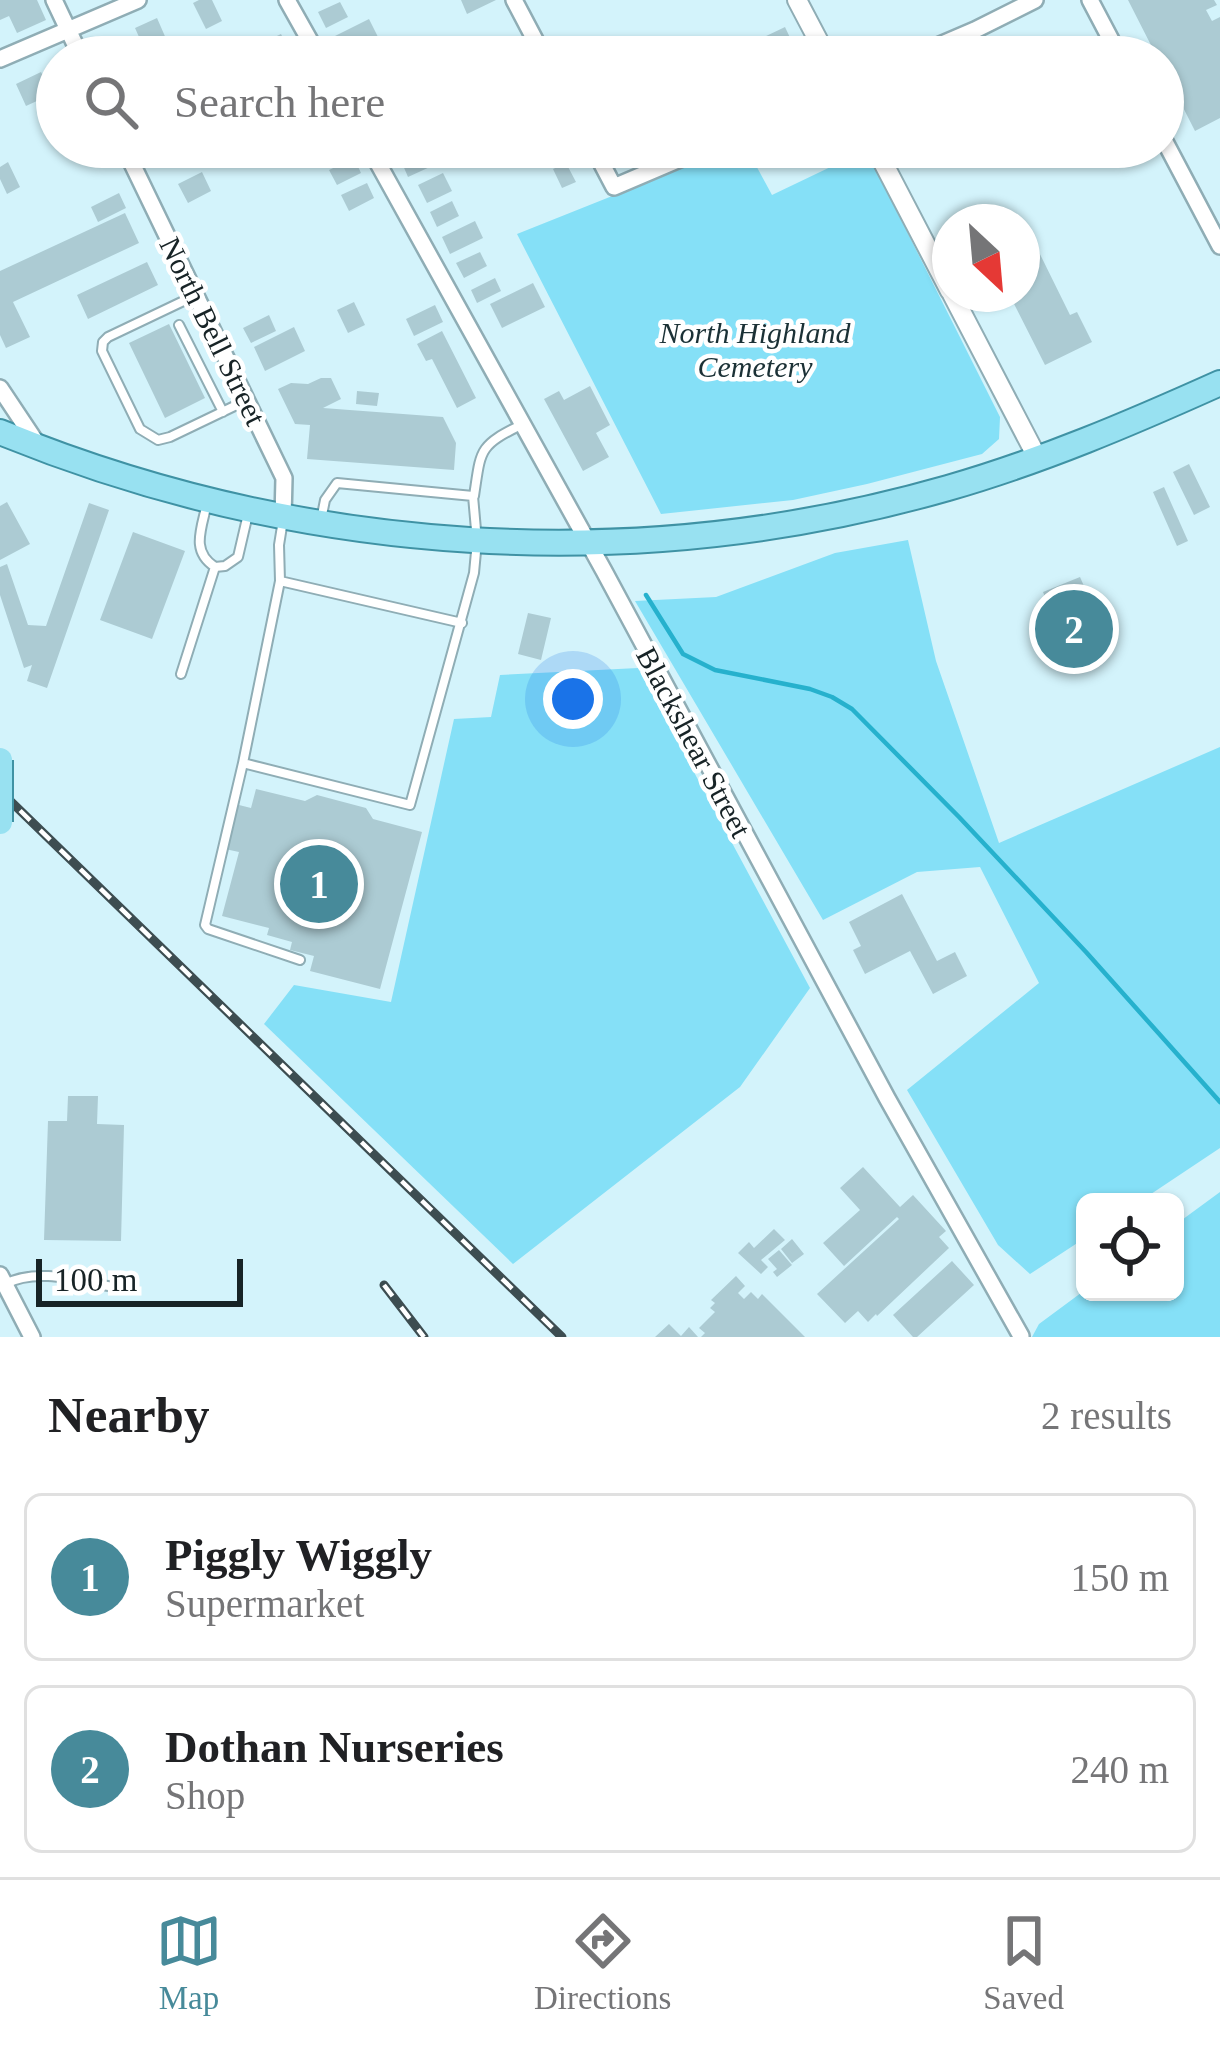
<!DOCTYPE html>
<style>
:root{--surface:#fff;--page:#f2f2f2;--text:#202124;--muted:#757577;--line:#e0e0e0;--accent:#478a9a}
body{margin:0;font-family:Georgia,serif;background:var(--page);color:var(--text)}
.controls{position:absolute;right:36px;bottom:36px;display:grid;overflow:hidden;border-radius:18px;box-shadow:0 3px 9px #0004}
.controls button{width:108px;height:108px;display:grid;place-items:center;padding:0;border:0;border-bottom:3px solid var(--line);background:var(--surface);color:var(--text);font:60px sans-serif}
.compass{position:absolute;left:932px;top:204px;width:108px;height:108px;border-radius:50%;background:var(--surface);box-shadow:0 3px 9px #0004;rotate:154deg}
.scale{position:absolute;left:36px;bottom:30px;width:207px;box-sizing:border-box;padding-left:12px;border:6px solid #172326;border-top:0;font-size:33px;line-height:42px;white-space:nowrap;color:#172326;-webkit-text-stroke:9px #fff;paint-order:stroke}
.you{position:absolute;left:573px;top:699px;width:42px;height:42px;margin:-30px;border:9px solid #fff;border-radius:50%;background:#1a73e8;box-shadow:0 0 0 18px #1a73e833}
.badge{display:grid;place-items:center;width:78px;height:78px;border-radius:50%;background:var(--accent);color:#fff;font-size:39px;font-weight:700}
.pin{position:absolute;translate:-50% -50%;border:6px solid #fff;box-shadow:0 3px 12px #0006}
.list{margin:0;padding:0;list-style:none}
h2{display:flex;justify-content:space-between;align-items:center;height:156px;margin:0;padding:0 48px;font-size:51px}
h2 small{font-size:39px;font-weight:400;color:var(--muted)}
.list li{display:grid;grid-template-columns:78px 1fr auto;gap:36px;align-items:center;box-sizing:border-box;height:168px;margin:0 24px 24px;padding:0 24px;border:3px solid var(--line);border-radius:18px}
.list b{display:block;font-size:45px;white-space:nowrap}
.list p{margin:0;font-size:39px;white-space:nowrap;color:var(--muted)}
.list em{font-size:39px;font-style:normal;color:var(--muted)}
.icon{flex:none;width:66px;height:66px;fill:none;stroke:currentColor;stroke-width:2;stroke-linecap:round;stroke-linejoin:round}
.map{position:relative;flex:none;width:1220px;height:1337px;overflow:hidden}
.search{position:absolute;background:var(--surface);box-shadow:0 3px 9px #0004;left:36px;right:36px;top:36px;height:132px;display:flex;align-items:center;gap:30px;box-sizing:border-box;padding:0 42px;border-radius:66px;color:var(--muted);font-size:45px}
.sheet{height:540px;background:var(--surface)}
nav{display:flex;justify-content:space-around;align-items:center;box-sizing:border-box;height:168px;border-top:3px solid var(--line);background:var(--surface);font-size:33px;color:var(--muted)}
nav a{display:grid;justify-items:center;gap:6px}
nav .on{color:var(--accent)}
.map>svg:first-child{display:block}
.green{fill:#85e0f7}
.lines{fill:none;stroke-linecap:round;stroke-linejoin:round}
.stream{stroke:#26b1cd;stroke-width:4.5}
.building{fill:#accbd3}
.service-casing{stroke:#8fadb5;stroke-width:12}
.minor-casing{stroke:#8fadb5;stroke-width:20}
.tertiary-casing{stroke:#8fadb5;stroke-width:22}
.primary-casing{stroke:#3f92a4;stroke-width:28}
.service{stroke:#fff;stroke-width:8}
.minor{stroke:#fff;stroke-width:15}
.tertiary{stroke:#fff;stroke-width:18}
.primary{stroke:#98e1f1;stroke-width:24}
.rail-casing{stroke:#3d4d51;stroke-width:9}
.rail{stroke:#fff;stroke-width:4.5;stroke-dasharray:14;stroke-linecap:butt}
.primary-bridge-casing{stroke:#3f92a4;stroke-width:28;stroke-linecap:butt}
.primary-bridge{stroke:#98e1f1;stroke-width:24}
.labels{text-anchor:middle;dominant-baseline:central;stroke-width:9;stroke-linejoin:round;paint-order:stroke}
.street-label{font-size:30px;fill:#172326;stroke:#fff}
.park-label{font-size:30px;font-style:italic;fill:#1b3136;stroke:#fff}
</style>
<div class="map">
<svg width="1220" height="1337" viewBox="0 0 1220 1337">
<rect width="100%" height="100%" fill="#d3f3fb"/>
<!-- green -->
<path class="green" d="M 735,147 L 746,147 L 772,195 L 866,150 L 1000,417 L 999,439 L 982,454 L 867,484 L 793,500 L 661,514 L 517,234 Z
M 908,540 L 936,661 L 999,843 L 1220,747 L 1220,1148 L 1139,1202 L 1085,1202 L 1085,1238 L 1030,1274 L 998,1245 L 907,1090 L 1039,983 L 980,867 L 917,872 L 823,920 L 635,601 L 716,597 L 835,553 Z
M 638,668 L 810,988 L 740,1087 L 513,1264 L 264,1024 L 294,985 L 391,1002 L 454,719 L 491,717 L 500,675 Z
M 1220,1192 L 1220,1337 L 1032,1337 L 1039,1324 L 1085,1290 L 1175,1292 L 1175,1225 Z"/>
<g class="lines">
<!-- stream -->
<path class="stream" d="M 646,595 L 683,654 L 715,670 L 810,689 L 832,697 L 852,709 L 959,817 L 1086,952 L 1220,1102"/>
</g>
<!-- building -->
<path class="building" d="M 0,0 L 37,0 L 46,20 L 17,33 L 9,16 L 0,20 Z
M 199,0 L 212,0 L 222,21 L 206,29 L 193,3 Z
M 461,0 L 496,0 L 467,14 Z
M 1128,0 L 1214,0 L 1217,5 L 1206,10 L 1212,21 L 1220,17 L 1220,118 L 1195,131 L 1163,68 L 1163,57 L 1157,57 Z
M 340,2 L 348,17 L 326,28 L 318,12 Z
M 157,18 L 174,57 L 148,57 L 135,28 Z
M 369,19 L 378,37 L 340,56 L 331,38 Z
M 785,27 L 793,44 L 766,57 L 758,40 Z
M 281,34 L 288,48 L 270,57 L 254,57 L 250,49 Z
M 41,72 L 52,94 L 26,106 L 16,84 Z
M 777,147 L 784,147 L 790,158 L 777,165 L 769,151 Z
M 792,147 L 830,147 L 799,162 Z
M 425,152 L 432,166 L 408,177 L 402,163 Z
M 354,158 L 361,173 L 337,185 L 329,170 Z
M 8,162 L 20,187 L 7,194 L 0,179 L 0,167 Z
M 566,163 L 576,182 L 562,188 L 553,169 Z
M 202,172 L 211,191 L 188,203 L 178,184 Z
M 443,173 L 452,191 L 427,203 L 418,185 Z
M 367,183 L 374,198 L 349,211 L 341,195 Z
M 119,193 L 126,208 L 98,222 L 91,207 Z
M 452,201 L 459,216 L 437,227 L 430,212 Z
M 125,213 L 139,243 L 13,302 L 30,337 L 6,348 L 0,335 L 0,271 Z
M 475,221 L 483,238 L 450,254 L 442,237 Z
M 1034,242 L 1070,315 L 1077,312 L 1092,342 L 1045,365 L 1009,294 L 1022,294 L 1022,248 Z
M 480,252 L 487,266 L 464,278 L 456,263 Z
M 147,262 L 158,285 L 88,319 L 77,295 Z
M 495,278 L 501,291 L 477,303 L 471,290 Z
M 533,283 L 545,307 L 502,328 L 490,304 Z
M 354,302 L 365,325 L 348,333 L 337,310 Z
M 435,305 L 443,322 L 414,336 L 406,319 Z
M 269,315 L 276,331 L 251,343 L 243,328 Z
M 169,324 L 205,398 L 165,418 L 129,343 Z
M 294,327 L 305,351 L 265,371 L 254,347 Z
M 442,331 L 476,398 L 457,408 L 432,359 L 426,361 L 417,344 Z
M 321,378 L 331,378 L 341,399 L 323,408 L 443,417 L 456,443 L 454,470 L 307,459 L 310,425 L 295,424 L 278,389 L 291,383 L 308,384 Z
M 590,386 L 610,425 L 596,433 L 609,457 L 583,471 L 544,399 L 559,391 L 564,400 Z
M 357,391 L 379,393 L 377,406 L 356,404 Z
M 1189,464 L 1210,507 L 1194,515 L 1173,472 Z
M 1164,487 L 1188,541 L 1177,546 L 1153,492 Z
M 7,502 L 30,544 L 0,560 L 0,506 Z
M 89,503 L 109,510 L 47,688 L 27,681 L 32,665 L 24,668 L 0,595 L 0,567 L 7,564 L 28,625 L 46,626 Z
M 133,532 L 185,551 L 152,639 L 100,620 Z
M 1080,577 L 1091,602 L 1053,617 L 1043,592 Z
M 528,613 L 551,618 L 541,660 L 518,654 Z
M 256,789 L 305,801 L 317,795 L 366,808 L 373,819 L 422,832 L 380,989 L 310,971 L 314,956 L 290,950 L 292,942 L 267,935 L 269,928 L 222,916 L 239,852 L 225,849 L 233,818 L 239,805 L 251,808 Z
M 902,894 L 937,961 L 955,952 L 967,976 L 933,994 L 910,951 L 865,974 L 853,950 L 861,946 L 849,922 Z
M 68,1096 L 98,1096 L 97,1124 L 124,1125 L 121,1241 L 44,1240 L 48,1121 L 67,1121 Z
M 863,1167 L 900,1207 L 913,1195 L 946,1231 L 939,1237 L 949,1248 L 877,1316 L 876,1314 L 868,1322 L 858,1311 L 845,1323 L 817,1294 L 899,1219 L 897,1217 L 844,1266 L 823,1243 L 860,1210 L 840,1188 Z
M 774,1229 L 785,1240 L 761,1260 L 768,1267 L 761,1274 L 738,1253 L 749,1242 L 754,1248 Z
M 792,1239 L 804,1254 L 792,1263 L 781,1249 Z
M 779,1250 L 792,1265 L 777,1277 L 773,1272 L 777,1269 L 768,1259 Z
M 952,1261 L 974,1285 L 917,1337 L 913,1337 L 893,1315 Z
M 736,1276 L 745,1286 L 738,1293 L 744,1299 L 751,1292 L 758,1299 L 762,1294 L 805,1337 L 701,1337 L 705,1333 L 699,1328 L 715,1312 L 710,1308 L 715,1303 L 711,1300 Z
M 669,1324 L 681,1336 L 689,1327 L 698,1337 L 655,1337 Z"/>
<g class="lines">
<!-- service casing -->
<g class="service-casing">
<path id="service" d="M 194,296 L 108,337 L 103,342 L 102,351 L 140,429 L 158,440 L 170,437 L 245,401
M 179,325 L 223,412
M 474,496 C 481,450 478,446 521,425
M 283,520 L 279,545 L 280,581 L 243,763 L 410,805 L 474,573 L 477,541 L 473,496 L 337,483 L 325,500 L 321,520
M 215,567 L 225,566 L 238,557 L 248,514
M 280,581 L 462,623
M 181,674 L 215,567 C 190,551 202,528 207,503
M 243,763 L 205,925 L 208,929 L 300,960
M 5,1284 C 38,1267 79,1281 114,1287"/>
</g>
<!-- minor casing -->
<g class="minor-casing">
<path id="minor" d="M 54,0 L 81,57
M 287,0 L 319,57
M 514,0 L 544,57
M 1090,0 L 1120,57
M 912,57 L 975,30 L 1035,0
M 0,59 L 138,0
M 1163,138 L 1220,246
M 124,147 L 284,478 L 283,518
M 369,147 L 604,571 L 887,1098 L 1021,1336
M 593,147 L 614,187 L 708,147
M 0,388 L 36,442
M 0,1275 L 32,1337"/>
</g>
<!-- tertiary casing -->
<g class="tertiary-casing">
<path id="tertiary" d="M 797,0 L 827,57
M 875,147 L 950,291
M 952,294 L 1038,459"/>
</g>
<!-- primary casing -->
<g class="primary-casing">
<path id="primary" d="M 0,432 C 301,555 634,578 948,488 C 1042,461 1131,423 1220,383"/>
</g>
<!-- service -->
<use href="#service" class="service"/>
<!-- minor -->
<use href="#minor" class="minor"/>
<!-- tertiary -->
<use href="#tertiary" class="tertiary"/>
<!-- primary -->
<use href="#primary" class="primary"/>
<!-- rail casing -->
<g class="rail-casing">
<path id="rail" d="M 0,791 L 562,1337
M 384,1285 L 424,1337"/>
</g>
<!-- rail -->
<use href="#rail" class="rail"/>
<!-- primary-bridge casing -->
<g class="primary-bridge-casing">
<path id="primary-bridge" d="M 0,760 L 0,822"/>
</g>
<!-- primary-bridge -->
<use href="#primary-bridge" class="primary-bridge"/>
</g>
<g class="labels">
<!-- street labels -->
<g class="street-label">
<text transform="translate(213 331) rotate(64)">North Bell Street</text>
<text transform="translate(694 742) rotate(62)">Blackshear Street</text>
</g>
<!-- park labels -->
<g class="park-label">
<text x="755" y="332">North Highland<tspan x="755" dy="34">Cemetery</tspan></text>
</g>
</g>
</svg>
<div class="controls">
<button><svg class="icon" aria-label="locate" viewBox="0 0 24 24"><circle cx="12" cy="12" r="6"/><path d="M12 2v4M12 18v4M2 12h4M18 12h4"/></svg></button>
</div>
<svg class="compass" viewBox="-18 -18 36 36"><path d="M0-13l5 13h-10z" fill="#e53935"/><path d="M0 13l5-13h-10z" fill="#757577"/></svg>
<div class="scale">100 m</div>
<div class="you"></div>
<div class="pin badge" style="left:319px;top:884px">1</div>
<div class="pin badge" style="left:1074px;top:629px">2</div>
<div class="search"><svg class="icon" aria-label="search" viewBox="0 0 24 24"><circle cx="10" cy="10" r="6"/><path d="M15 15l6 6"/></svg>Search here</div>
</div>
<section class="sheet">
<h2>Nearby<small>2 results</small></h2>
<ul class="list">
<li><span class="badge">1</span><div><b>Piggly Wiggly</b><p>Supermarket</p></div><em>150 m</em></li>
<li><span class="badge">2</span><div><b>Dothan Nurseries</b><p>Shop</p></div><em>240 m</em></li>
</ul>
</section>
<nav>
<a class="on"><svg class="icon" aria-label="map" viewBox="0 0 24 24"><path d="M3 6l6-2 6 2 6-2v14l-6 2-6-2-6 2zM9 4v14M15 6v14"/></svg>Map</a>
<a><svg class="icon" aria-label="directions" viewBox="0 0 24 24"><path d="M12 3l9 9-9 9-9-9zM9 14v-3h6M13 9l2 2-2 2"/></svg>Directions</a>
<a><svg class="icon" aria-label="saved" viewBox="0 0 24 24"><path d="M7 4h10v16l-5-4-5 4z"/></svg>Saved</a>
</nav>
